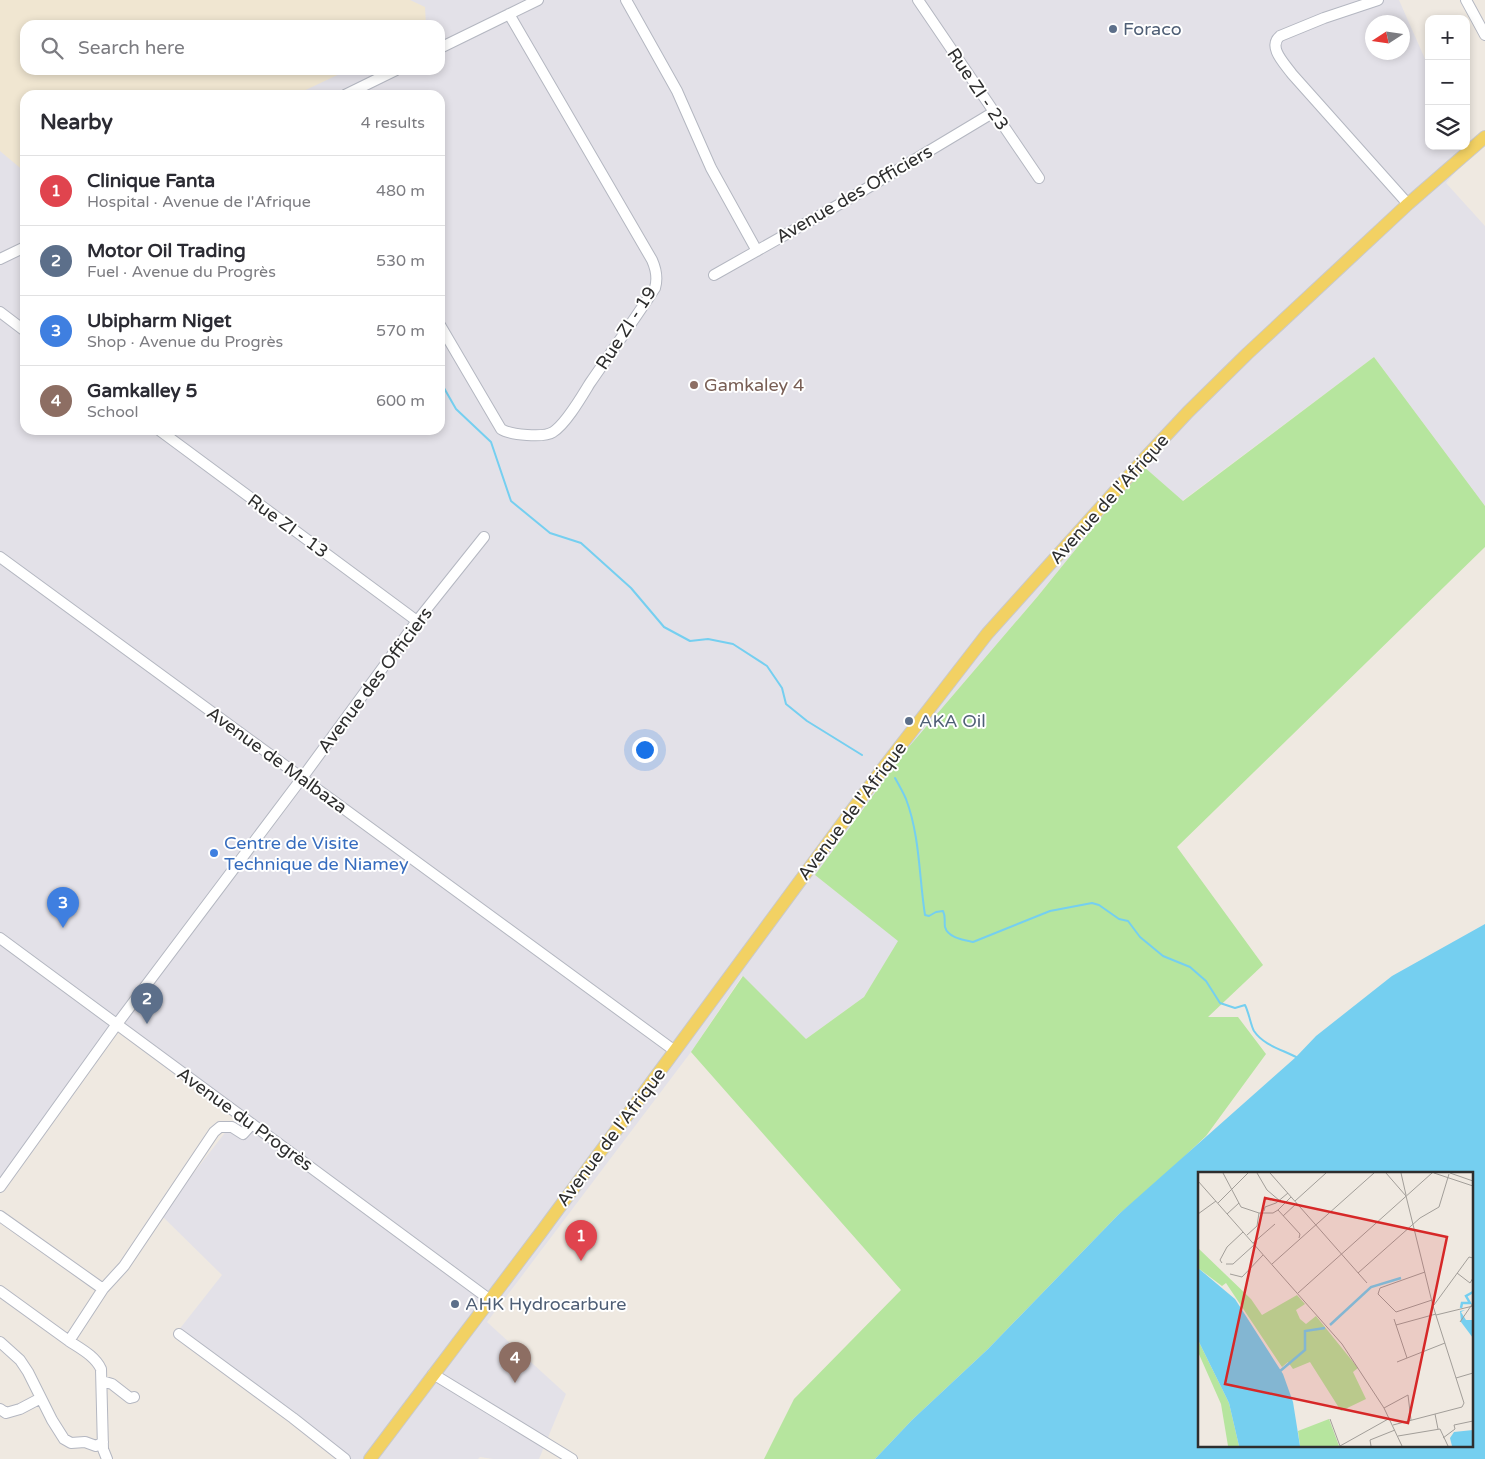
<!DOCTYPE html>
<meta charset="utf-8">
<style>
:root{--surface:#fff;--page:#f7f7f7;--text:#2b2b33;--muted:#7c7c81;--line:#e1e1e2;--accent:#0f766e}
body{margin:0;font-family:"Varela Round",sans-serif;background:var(--page);color:var(--text)}
.controls{position:absolute;right:15px;top:15px;display:grid;overflow:hidden;border-radius:10px;box-shadow:0 2px 8px #0003}
.controls button{width:45px;height:45px;display:grid;place-items:center;padding:0;border:0;border-bottom:1px solid var(--line);background:var(--surface);color:var(--text);font:25px sans-serif}
.compass{position:absolute;left:1365px;top:15px;width:45px;height:45px;border-radius:50%;background:var(--surface);box-shadow:0 2px 8px #0003;rotate:258deg}
.you{position:absolute;left:644px;top:749px;width:18px;height:18px;margin:-12px;border:4px solid #fff;border-radius:50%;background:#1a73e8;box-shadow:0 0 0 8px #1a73e833}
.badge{display:grid;place-items:center;width:32px;height:32px;border-radius:50%;background:var(--accent);color:#fff;font-size:16px;font-weight:700}
.pin{position:absolute;translate:-50% -41px;filter:drop-shadow(0 1px 2px #0008)}
.pin::after{content:'';position:absolute;top:26px;width:18px;height:15px;background:inherit;clip-path:polygon(0 0,100% 0,50% 100%)}
.list{margin:0;padding:0;list-style:none}
h2{display:flex;justify-content:space-between;align-items:center;height:65px;margin:0;padding:0 20px;font-size:21px}
h2 small{font-size:16px;font-weight:400;color:var(--muted)}
.list li{display:grid;grid-template-columns:32px 1fr auto;gap:15px;align-items:center;box-sizing:border-box;height:70px;padding:0 20px;border-top:1px solid var(--line)}
.list b{display:block;font-size:19px;white-space:nowrap}
.list p{margin:0;font-size:16px;white-space:nowrap;color:var(--muted)}
.list em{font-size:16px;font-style:normal;color:var(--muted)}
.icon{flex:none;width:28px;height:28px;fill:none;stroke:currentColor;stroke-width:2;stroke-linecap:round;stroke-linejoin:round}
.map{position:relative;flex:none;width:1485px;height:1459px;overflow:hidden}
.search{position:absolute;background:var(--surface);box-shadow:0 2px 8px #0003;left:20px;top:20px;width:425px;height:55px;display:flex;align-items:center;gap:12px;box-sizing:border-box;padding:0 18px;border-radius:15px;color:var(--muted);font-size:19px}
.panel{position:absolute;background:var(--surface);box-shadow:0 2px 8px #0003;left:20px;top:90px;width:425px;height:345px;border-radius:15px}
.map>svg:first-child{display:block}
.industrial{fill:#e3e1e8;fill-rule:evenodd}
.education{fill:#f0e6d1}
.green{fill:#b6e59e}
.water{fill:#75cff0;fill-rule:evenodd}
.lines{fill:none;stroke-linecap:round;stroke-linejoin:round}
.stream{stroke:#75cff0;stroke-width:2}
.minor-casing{stroke:#b4b7c1;stroke-width:12}
.major-casing{stroke:#c9c9c9;stroke-width:14}
.minor{stroke:#fff;stroke-width:10}
.major{stroke:#f2d163;stroke-width:12}
.service-dot{fill:#5c6f8a;stroke:#fff;stroke-width:2}
.education-dot{fill:#8d6e63;stroke:#fff;stroke-width:2}
.shop-dot{fill:#3f7fe0;stroke:#fff;stroke-width:2}
.labels{text-anchor:middle;dominant-baseline:central;stroke-width:4;stroke-linejoin:round;paint-order:stroke}
.service-label{font-size:18px;fill:#4e5e75;stroke:#fff;text-anchor:start}
.street-label{font-size:18px;fill:#2e2e2e;stroke:#fff}
.education-label{font-size:18px;fill:#785e54;stroke:#fff;text-anchor:start}
.shop-label{font-size:18px;fill:#366cbe;stroke:#fff;text-anchor:start}
.inset-river{fill:none;stroke:#75cff0;stroke-width:2.5}
.inset-road{fill:none;stroke:#a29e99;stroke-width:1}
.view{fill:#d62828;fill-opacity:0.15;stroke:#d62828;stroke-width:2.5}
.inset-edge{fill:none;stroke:#2e2e2e;stroke-width:2.5}
</style>
<div class="map">
<svg width="1485" height="1459" viewBox="0 0 1485 1459">
<rect width="100%" height="100%" fill="#efe9e1"/>
<!-- industrial -->
<path class="industrial" d="M 0,0 L 1399,0 L 1429,68 L 1429,146 L 1463,146 L 1468,157 L 1446,183 L 1485,226 L 1485,506 L 1374,357 L 1182,501 L 1143,466 L 1038,596 L 907,749 L 815,875 L 899,941 L 864,997 L 806,1039 L 742,976 L 691,1052 L 487,1322 L 566,1394 L 539,1459 L 493,1459 L 480,1457 L 478,1459 L 347,1459 L 178,1331 L 222,1275 L 161,1215 L 238,1116 L 114,1022 L 0,1179 ZM 1372,22 L 1402,22 L 1402,52 L 1372,52 ZM 25,25 L 440,25 L 440,70 L 25,70 ZM 25,95 L 440,95 L 440,430 L 25,430 Z"/>
<!-- education -->
<path class="education" d="M 0,0 L 410,0 L 425,7 L 426,25 L 25,25 L 25,70 L 348,70 L 295,95 L 25,95 L 25,172 L 0,151 Z"/>
<!-- green -->
<path class="green" d="M 1374,357 L 1485,506 L 1485,547 L 1177,847 L 1263,965 L 1208,1017 L 1238,1017 L 1266,1054 L 1206,1136 L 1151,1188 L 1119,1214 L 988,1349 L 912,1420 L 875,1459 L 764,1459 L 794,1399 L 901,1290 L 691,1052 L 743,976 L 806,1039 L 864,997 L 898,941 L 815,875 L 907,749 L 1038,596 L 1143,466 L 1183,501 Z"/>
<!-- water -->
<path class="water" d="M 1485,924 L 1485,1459 L 875,1459 L 912,1420 L 988,1349 L 1119,1214 L 1296,1057 L 1316,1036 L 1392,976 ZM 1199,1173 L 1471,1173 L 1471,1445 L 1199,1445 Z"/>
<g class="lines">
<!-- stream -->
<path class="stream" d="M 440,381 L 456,409 L 491,442 L 511,501 L 550,533 L 581,543 L 631,588 L 664,627 L 690,641 L 708,639 L 733,644 L 767,666 L 782,688 L 786,704 L 807,721 L 862,755
M 895,778 C 899,785 903,792 906,799 C 920,836 919,877 925,915 L 929,916 L 936,912 L 943,911 C 946,917 944,921 945,927 C 948,938 964,940 973,942 L 1050,911 L 1092,903 L 1099,905 L 1119,919 L 1128,921 L 1140,937 L 1163,956 L 1190,967 L 1206,981 L 1220,1003 L 1235,1008 L 1245,1005 C 1249,1013 1251,1026 1254,1031 C 1264,1046 1284,1050 1298,1058"/>
<!-- minor casing -->
<g class="minor-casing">
<path id="minor" d="M 626,0 L 677,91 L 711,168 L 757,251
M 918,0 L 1039,178
M 1378,0 L 1324,18 L 1280,36 C 1267,47 1285,64 1292,74 L 1408,204
M 1466,0 L 1485,35
M 440,48 L 538,0
M 345,95 L 396,70
M 0,259 L 25,247
M 714,275 L 854,196 L 994,112
M 0,312 L 25,331
M 440,325 L 501,429 C 510,435 544,438 553,432 C 566,424 582,396 590,383 C 612,351 634,320 655,288 C 658,278 656,269 652,260 L 509,14
M 159,430 L 417,621
M 0,557 L 675,1051
M 0,938 L 489,1299
M 0,1187 L 117,1024 L 302,778 L 417,621 L 484,537
M 0,1216 L 103,1289
M 0,1291 L 69,1341 L 103,1289 L 124,1266 L 214,1132 L 220,1127 L 232,1127 L 243,1134 L 252,1124
M 179,1334 L 293,1418 L 345,1459
M 69,1341 C 81,1349 95,1356 101,1369 L 103,1449 L 107,1459
M 0,1342 L 20,1360 L 28,1372 L 52,1420 L 64,1439 L 71,1443 L 85,1442 L 96,1446 L 103,1442
M 433,1374 L 572,1459
M 102,1381 L 112,1384 L 130,1398 L 134,1397
M 0,1409 L 6,1413 L 20,1409 L 41,1398"/>
</g>
<!-- major casing -->
<g class="major-casing">
<path id="major" d="M 370,1459 L 542,1231 L 881,771 L 987,634 L 1145,458 L 1188,412 L 1247,354 L 1408,204 L 1485,137"/>
</g>
<!-- minor -->
<use href="#minor" class="minor"/>
<!-- major -->
<use href="#major" class="major"/>
</g>
<!-- markers -->
<g class="service-dot">
<circle cx="1113" cy="29" r="5"/>
<circle cx="909" cy="721" r="5"/>
<circle cx="455" cy="1304" r="5"/>
</g>
<circle class="education-dot" cx="694" cy="385" r="5"/>
<circle class="shop-dot" cx="214" cy="853" r="5"/>
<g class="labels">
<!-- service labels -->
<g class="service-label">
<text x="1123" y="29">Foraco</text>
<text x="919" y="721">AKA Oil</text>
<text x="465" y="1304">AHK Hydrocarbure</text>
</g>
<!-- street labels -->
<g class="street-label">
<text transform="translate(978 89) rotate(56)">Rue ZI - 23</text>
<text transform="translate(854 194) rotate(-30)">Avenue des Officiers</text>
<text transform="translate(626 328) rotate(-57)">Rue ZI - 19</text>
<text transform="translate(1109 499) rotate(-48)">Avenue de l'Afrique</text>
<text transform="translate(288 526) rotate(36)">Rue ZI - 13</text>
<text transform="translate(375 680) rotate(-53)">Avenue des Officiers</text>
<text transform="translate(277 760) rotate(36)">Avenue de Malbaza</text>
<text transform="translate(852 811) rotate(-53)">Avenue de l'Afrique</text>
<text transform="translate(245 1119) rotate(36)">Avenue du Progrès</text>
<text transform="translate(611 1137) rotate(-53)">Avenue de l'Afrique</text>
</g>
<!-- education labels -->
<g class="education-label">
<text x="704" y="385">Gamkaley 4</text>
</g>
<!-- shop labels -->
<g class="shop-label">
<text x="224" y="843">Centre de Visite<tspan x="224" dy="21">Technique de Niamey</tspan></text>
</g>
</g>
<!-- overview -->
<g transform="translate(1198 1172)">
<rect width="275" height="275" fill="#efe9e1"/>
<path d="M 0,76 L 53,127 L 64,143 L 99,123 L 107,132 L 98,138 L 102,147 L 108,152 L 118,144 L 160,196 L 155,200 L 168,227 L 143,239 L 112,190 L 95,197 L 90,190 L 84,195 L 28,111 L 24,114 L 0,96 ZM 0,168 L 31,231 L 41,274 L 30,274 L 23,232 L 0,180 ZM 131,247 L 141,274 L 102,274 L 100,259 Z" fill="#b6e59e"/>
<path d="M 0,96 L 37,127 L 85,202 L 95,230 L 102,274 L 41,274 L 31,231 L 0,168 ZM 267,138 L 263,140 L 268,148 L 275,148 L 275,166 L 263,150 L 262,139 ZM 275,258 L 275,274 L 254,274 L 252,266 L 256,260 Z" fill="#75cff0"/>
<path class="inset-river" d="M 263,136 L 264,131 L 272,131 L 268,124 L 275,120M 132,153 L 173,115 L 203,106M 81,200 L 107,178 L 107,159 L 127,156"/>
<path class="inset-road" d="M 25,1 L 43,35 L 61,41 L 75,41 L 80,38M 59,1 L 69,18 L 82,29M 72,1 L 169,111M 188,1 L 208,24 L 235,134 L 266,231 L 264,235 L 195,253M 203,1 L 208,23M 236,1 L 275,14M 252,1 L 275,9M 0,9 L 144,172 L 186,236 L 204,274M 93,25 L 80,38 L 102,62 L 101,66M 97,29 L 128,1M 20,31 L 50,1M 66,39 L 67,35 L 78,31 L 90,21M 0,42 L 18,29M 29,42 L 41,31M 85,44 L 99,31M 49,63 L 59,54 L 61,41M 55,71 L 77,52M 24,91 L 22,88 L 29,75 L 45,60M 28,92 L 35,92 L 56,73M 74,92 L 176,1M 227,100 L 182,116 L 180,122 L 198,140 L 234,128M 160,101 L 222,46 L 241,35 L 251,2M 259,101 L 272,111 L 275,106M 32,102 L 44,105 L 65,83M 100,121 L 234,1M 236,133 L 271,85 L 275,86M 238,143 L 275,134M 196,147 L 209,186M 262,150 L 275,131M 198,153 L 238,142M 199,190 L 247,171M 258,206 L 275,201M 186,236 L 210,223 L 213,248M 237,242 L 240,257M 132,247 L 142,274M 200,264 L 242,257 L 250,274M 245,266 L 257,257 L 256,253 L 275,249M 142,274 L 192,246M 173,274 L 172,268 L 197,258"/>
<path class="view" d="M 67,26 L 249,65 L 210,251 L 27,212 Z"/>
<rect width="275" height="275" class="inset-edge"/>
</g>
</svg>
<div class="controls">
<button>+</button>
<button>−</button>
<button><svg class="icon" aria-label="layers" viewBox="0 0 24 24"><path d="M12 4l9 5-9 5-9-5zM3 14l9 5 9-5"/></svg></button>
</div>
<svg class="compass" viewBox="-18 -18 36 36"><path d="M0-13l5 13h-10z" fill="#e53935"/><path d="M0 13l5-13h-10z" fill="#7c7c81"/></svg>
<div class="you"></div>
<div class="pin badge" style="left:581px;top:1261px;background:#e0444e">1</div>
<div class="pin badge" style="left:147px;top:1024px;background:#5c6f8a">2</div>
<div class="pin badge" style="left:63px;top:928px;background:#3f7fe0">3</div>
<div class="pin badge" style="left:515px;top:1383px;background:#8d6e63">4</div>
<div class="search"><svg class="icon" aria-label="search" viewBox="0 0 24 24"><circle cx="10" cy="10" r="6"/><path d="M15 15l6 6"/></svg>Search here</div>
<section class="panel">
<h2>Nearby<small>4 results</small></h2>
<ul class="list">
<li><span class="badge" style="background:#e0444e">1</span><div><b>Clinique Fanta</b><p>Hospital · Avenue de l'Afrique</p></div><em>480 m</em></li>
<li><span class="badge" style="background:#5c6f8a">2</span><div><b>Motor Oil Trading</b><p>Fuel · Avenue du Progrès</p></div><em>530 m</em></li>
<li><span class="badge" style="background:#3f7fe0">3</span><div><b>Ubipharm Niget</b><p>Shop · Avenue du Progrès</p></div><em>570 m</em></li>
<li><span class="badge" style="background:#8d6e63">4</span><div><b>Gamkalley 5</b><p>School</p></div><em>600 m</em></li>
</ul>
</section>
</div>
